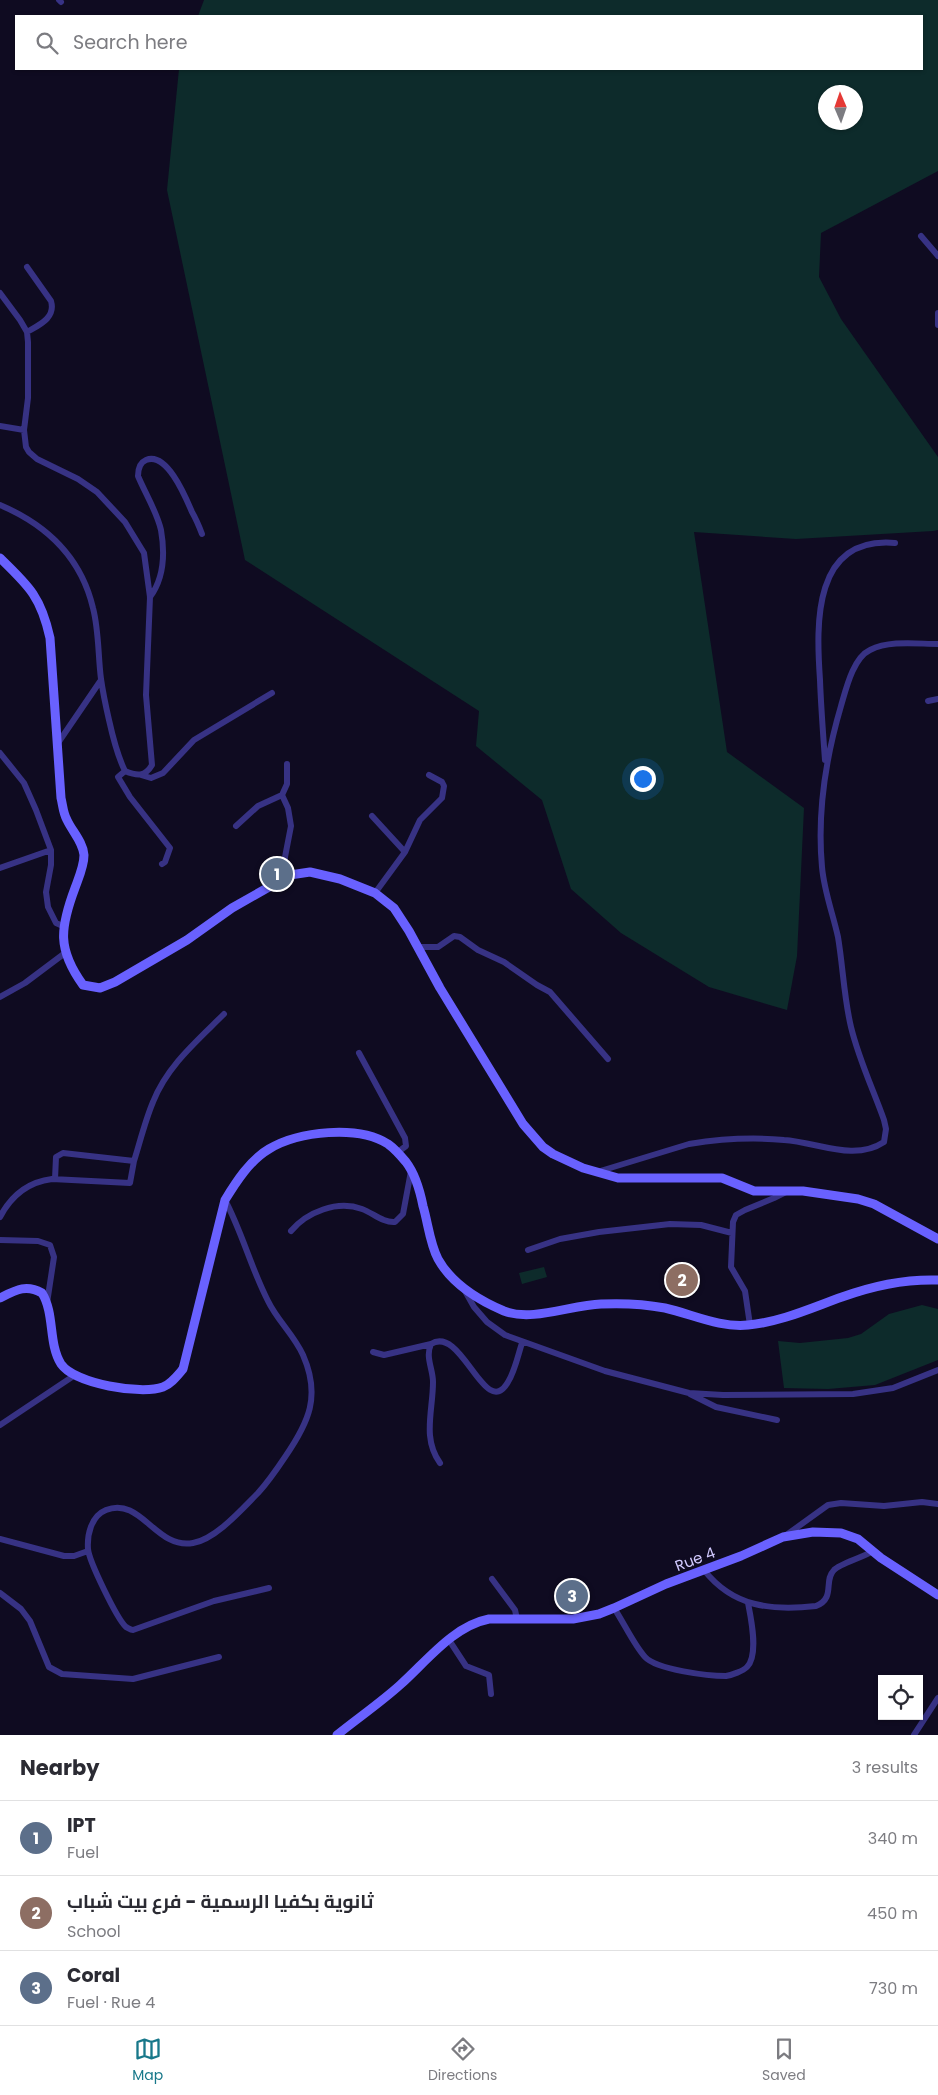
<!DOCTYPE html>
<meta charset="utf-8">
<style>
:root{--surface:#fff;--page:#f2f2f3;--text:#2b2b33;--muted:#7c7c81;--line:#e1e1e2;--accent:#18788a}
body{margin:0;font-family:Poppins,Cairo,sans-serif;background:var(--page);color:var(--text)}
.controls{position:absolute;right:15px;bottom:15px;display:grid;overflow:hidden;border-radius:0px;box-shadow:0 1px 4px #0004}
.controls button{width:45px;height:45px;display:grid;place-items:center;padding:0;border:0;border-bottom:1px solid var(--line);background:var(--surface);color:var(--text);font:25px sans-serif}
.compass{position:absolute;left:818px;top:85px;width:45px;height:45px;border-radius:50%;background:var(--surface);box-shadow:0 1px 4px #0004;rotate:358deg}
.you{position:absolute;left:642px;top:778px;width:18px;height:18px;margin:-12px;border:4px solid #fff;border-radius:50%;background:#1a73e8;box-shadow:0 0 0 8px #1a73e833}
.badge{display:grid;place-items:center;width:32px;height:32px;border-radius:50%;background:var(--accent);color:#fff;font-size:16px;font-weight:700}
.pin{position:absolute;translate:-50% -50%;border:2px solid #fff;box-shadow:0 1px 5px #0006}
.list{margin:0;padding:0;list-style:none}
h2{display:flex;justify-content:space-between;align-items:center;height:65px;margin:0;padding:0 20px;font-size:21px}
h2 small{font-size:16px;font-weight:400;color:var(--muted)}
.list li{display:grid;grid-template-columns:32px 1fr auto;gap:15px;align-items:center;box-sizing:border-box;height:75px;padding:0 20px;border-top:1px solid var(--line)}
.list b{display:block;font-size:19px;white-space:nowrap}
.list p{margin:0;font-size:16px;white-space:nowrap;color:var(--muted)}
.list em{font-size:16px;font-style:normal;color:var(--muted)}
.icon{flex:none;width:28px;height:28px;fill:none;stroke:currentColor;stroke-width:2;stroke-linecap:round;stroke-linejoin:round}
.map{position:relative;flex:none;width:938px;height:1735px;overflow:hidden}
.search{position:absolute;background:var(--surface);box-shadow:0 1px 4px #0004;left:15px;right:15px;top:15px;height:55px;display:flex;align-items:center;gap:12px;box-sizing:border-box;padding:0 18px;border-radius:0px;color:var(--muted);font-size:19px}
.sheet{height:290px;background:var(--surface)}
nav{display:flex;justify-content:space-around;align-items:center;box-sizing:border-box;height:70px;border-top:1px solid var(--line);background:var(--surface);font-size:14px;color:var(--muted)}
nav a{display:grid;justify-items:center;gap:2px}
nav .on{color:var(--accent)}
.map>svg:first-child{display:block}
.green{fill:#0d2b2b;fill-rule:evenodd}
.lines{fill:none;stroke-linecap:round;stroke-linejoin:round}
.street{stroke:#373284;stroke-width:6}
.secondary{stroke:#6961ff;stroke-width:9}
.labels{text-anchor:middle;dominant-baseline:central;stroke-width:4.5;stroke-linejoin:round;paint-order:stroke}
.street-label{font-size:15px;fill:#d2caff;stroke:#0f0b21}
</style>
<div class="map">
<svg width="938" height="1735" viewBox="0 0 938 1735">
<rect width="100%" height="100%" fill="#0f0b21"/>
<!-- green -->
<path class="green" d="M 204,0 L 938,0 L 938,171 L 821,233 L 819,277 L 841,319 L 938,457 L 938,530 L 933,531 L 796,539 L 694,532 L 727,752 L 804,808 L 797,956 L 787,1010 L 709,987 L 621,933 L 571,889 L 542,800 L 476,746 L 479,711 L 245,560 L 167,190 L 179,69 L 922,69 L 922,16 L 198,16 ZM 826,92 L 856,92 L 856,122 L 826,122 Z
M 544,1267 L 547,1277 L 522,1284 L 519,1273 Z
M 922,1305 L 938,1309 L 938,1360 L 875,1385 L 828,1389 L 784,1388 L 778,1341 L 800,1343 L 848,1338 L 861,1334 L 889,1314 Z"/>
<g class="lines">
<!-- street -->
<path class="street" d="M 59,0 L 61,2
M 921,236 L 938,256
M 0,293 L 20,320 L 27,332 L 28,342 L 28,398 L 24,430 L 26,447 L 29,452 L 37,459 L 78,479 L 97,492 L 125,522 L 144,553 L 150,597 L 146,695 L 152,765 C 145,777 137,776 125,771 C 117,755 113,738 109,720 C 106,707 103,693 101,679 C 98,656 99,631 93,608 C 81,557 47,525 0,505
M 938,313 L 938,325
M 27,332 C 39,325 56,318 51,301 L 27,267
M 0,426 L 24,430
M 150,597 C 164,578 165,553 161,530 C 157,512 145,493 138,476 C 138,470 139,463 146,460 C 167,451 186,498 192,512 C 196,519 199,526 202,534
M 928,701 L 938,699
M 58,743 L 101,680
M 0,753 L 24,783 L 36,810 L 51,850 L 51,865 L 46,892 L 48,907 L 56,923 L 65,927
M 825,760 C 823,733 821,707 820,680 C 816,623 813,536 895,543
M 125,771 L 118,777 L 130,797 L 170,848 L 165,862 L 162,864
M 141,775 L 151,778 L 163,773 L 194,740 L 272,693
M 372,816 L 405,852
M 236,826 L 258,806 L 282,795
M 0,868 L 51,850
M 284,878 L 285,857 L 291,826 L 288,808 L 282,795 L 287,784 L 287,764
M 375,893 L 405,852 L 420,820 L 442,798 L 444,786 L 442,782 L 429,775
M 419,947 L 438,947 L 454,936 L 460,937 L 478,950 L 504,962 L 537,985 L 550,992 L 608,1059
M 0,997 L 25,983 L 65,953
M 359,1053 L 405,1138 L 406,1146 L 398,1152
M 134,1161 C 140,1142 145,1121 153,1102 C 167,1066 197,1041 224,1014
M 597,1172 L 689,1144 C 720,1139 752,1137 784,1140 C 817,1142 854,1162 884,1142 L 886,1129 L 884,1120 C 873,1089 859,1060 851,1027 C 844,998 843,967 838,937 C 833,914 824,891 822,867 C 817,813 826,757 841,706 C 846,689 853,658 870,650 C 890,640 917,644 938,644
M 225,1200 C 242,1232 251,1268 268,1301 C 277,1320 294,1335 303,1355 C 321,1396 309,1422 285,1457 C 277,1469 268,1482 258,1493 C 242,1509 216,1539 193,1543 C 156,1550 141,1496 106,1510 C 91,1516 87,1535 88,1549 C 89,1561 117,1619 126,1627 C 128,1628 131,1630 133,1630 L 214,1601 L 269,1588
M 0,1217 C 11,1196 28,1182 52,1179 L 130,1183 L 134,1161 L 63,1153 L 56,1157 L 55,1179
M 291,1231 C 307,1212 337,1200 362,1209 C 373,1213 383,1223 395,1222 L 403,1214 L 411,1171
M 0,1240 L 38,1241 L 50,1245 L 54,1257 L 47,1303
M 528,1250 L 560,1239 L 599,1232 L 670,1224 L 701,1225 L 732,1233
M 465,1291 L 474,1307 L 487,1322 L 505,1335 L 605,1371 L 689,1393 L 723,1395 L 853,1394 L 893,1388 L 938,1370
M 750,1325 L 745,1291 L 731,1267 L 733,1222 L 736,1215 L 745,1210 L 774,1198 L 786,1192
M 373,1352 L 384,1355 L 431,1344
M 690,1394 L 716,1407 L 777,1420
M 0,1425 L 75,1375
M 440,1463 C 422,1438 433,1411 433,1382 C 433,1369 425,1357 431,1344 C 462,1324 485,1422 508,1382 C 515,1371 518,1355 522,1343
M 785,1536 L 828,1505 L 841,1503 L 884,1506 L 922,1502 L 938,1504
M 0,1539 L 64,1556 L 74,1556 L 88,1551
M 704,1570 C 733,1607 771,1611 816,1606 C 836,1598 823,1581 834,1570 C 839,1564 864,1557 873,1551
M 492,1579 L 515,1610 L 517,1619
M 0,1593 L 21,1609 L 30,1621 L 49,1667 L 62,1674 L 133,1679 L 219,1657
M 614,1608 C 624,1623 634,1645 645,1657 C 657,1670 709,1676 726,1676 C 732,1675 743,1671 747,1667 C 759,1655 751,1618 748,1603
M 449,1640 L 466,1666 L 489,1675 L 491,1694
M 914,1735 L 938,1698"/>
<!-- secondary -->
<path class="secondary" d="M 0,558 C 29,586 41,597 50,638 L 61,798 C 63,806 63,813 67,820 C 72,831 83,842 84,855 C 84,866 79,877 75,888 C 60,928 57,949 83,985 L 100,988 L 115,982 L 187,940 L 232,908 L 290,875 L 310,872 L 340,879 L 375,893 L 394,908 L 409,931 L 440,988 L 523,1124 L 543,1147 L 553,1154 L 583,1168 L 618,1178 L 722,1178 L 754,1191 L 803,1191 L 858,1199 L 874,1204 L 938,1239
M 0,1298 C 16,1290 26,1284 42,1293 C 55,1314 48,1343 61,1364 C 75,1384 141,1395 163,1387 C 171,1384 177,1376 183,1369 L 225,1200 C 236,1182 250,1160 269,1149 C 299,1131 358,1125 388,1144 C 395,1149 401,1156 406,1162 C 416,1175 420,1191 423,1206 C 428,1223 430,1244 438,1259 C 452,1284 478,1300 504,1311 C 532,1322 571,1305 601,1304 C 622,1303 644,1304 665,1308 C 692,1314 720,1328 748,1325 C 781,1322 811,1308 842,1297 C 872,1286 906,1279 938,1280
M 337,1735 C 358,1718 380,1703 400,1685 C 426,1662 453,1626 489,1619 L 573,1619 L 599,1614 L 614,1608 L 666,1584 L 741,1556 L 783,1537 L 813,1532 L 841,1533 L 858,1539 L 881,1558 L 938,1595"/>
</g>
<g class="labels">
<!-- street labels -->
<g class="street-label">
<text transform="translate(695 1559) rotate(-21)">Rue 4</text>
</g>
</g>
</svg>
<div class="controls">
<button><svg class="icon" aria-label="locate" viewBox="0 0 24 24"><circle cx="12" cy="12" r="6"/><path d="M12 2v4M12 18v4M2 12h4M18 12h4"/></svg></button>
</div>
<svg class="compass" viewBox="-18 -18 36 36"><path d="M0-13l5 13h-10z" fill="#e53935"/><path d="M0 13l5-13h-10z" fill="#7c7c81"/></svg>
<div class="you"></div>
<div class="pin badge" style="left:277px;top:874px;background:#5c6f8a">1</div>
<div class="pin badge" style="left:682px;top:1280px;background:#8d6e63">2</div>
<div class="pin badge" style="left:572px;top:1596px;background:#5c6f8a">3</div>
<div class="search"><svg class="icon" aria-label="search" viewBox="0 0 24 24"><circle cx="10" cy="10" r="6"/><path d="M15 15l6 6"/></svg>Search here</div>
</div>
<section class="sheet">
<h2>Nearby<small>3 results</small></h2>
<ul class="list">
<li><span class="badge" style="background:#5c6f8a">1</span><div><b>IPT</b><p>Fuel</p></div><em>340 m</em></li>
<li><span class="badge" style="background:#8d6e63">2</span><div><b>ثانوية بكفيا الرسمية - فرع بيت شباب</b><p>School</p></div><em>450 m</em></li>
<li><span class="badge" style="background:#5c6f8a">3</span><div><b>Coral</b><p>Fuel · Rue 4</p></div><em>730 m</em></li>
</ul>
</section>
<nav>
<a class="on"><svg class="icon" aria-label="map" viewBox="0 0 24 24"><path d="M3 6l6-2 6 2 6-2v14l-6 2-6-2-6 2zM9 4v14M15 6v14"/></svg>Map</a>
<a><svg class="icon" aria-label="directions" viewBox="0 0 24 24"><path d="M12 3l9 9-9 9-9-9zM9 14v-3h6M13 9l2 2-2 2"/></svg>Directions</a>
<a><svg class="icon" aria-label="saved" viewBox="0 0 24 24"><path d="M7 4h10v16l-5-4-5 4z"/></svg>Saved</a>
</nav>
